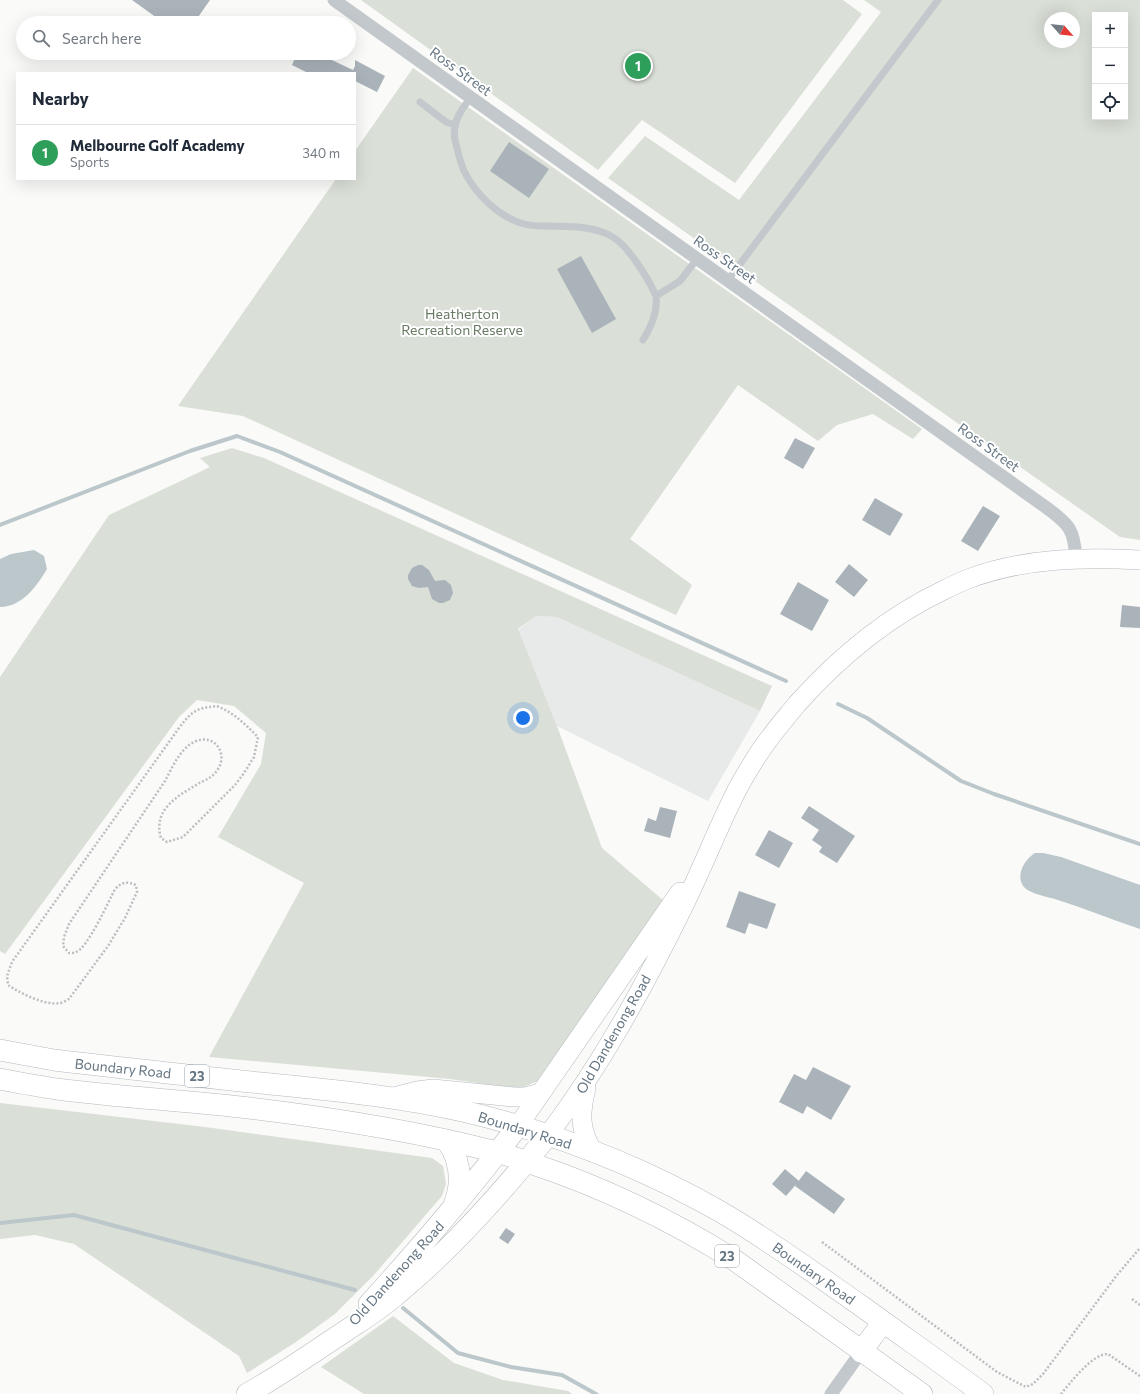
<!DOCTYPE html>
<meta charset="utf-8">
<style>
:root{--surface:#fff;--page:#f2f2f3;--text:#1f2937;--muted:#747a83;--line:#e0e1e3;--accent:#ea580c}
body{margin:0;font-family:Commissioner,sans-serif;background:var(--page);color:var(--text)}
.controls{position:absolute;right:12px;top:12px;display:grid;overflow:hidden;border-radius:0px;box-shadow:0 4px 16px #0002}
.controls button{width:36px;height:36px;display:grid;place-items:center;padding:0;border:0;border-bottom:1px solid var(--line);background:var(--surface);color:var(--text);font:20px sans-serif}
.compass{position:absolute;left:1044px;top:12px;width:36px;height:36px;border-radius:50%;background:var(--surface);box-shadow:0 4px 16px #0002;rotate:117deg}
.you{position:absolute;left:523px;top:718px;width:14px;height:14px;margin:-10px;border:3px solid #fff;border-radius:50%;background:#1a73e8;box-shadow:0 0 0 6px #1a73e833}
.badge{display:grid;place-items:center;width:26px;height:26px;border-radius:50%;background:var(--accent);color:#fff;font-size:13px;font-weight:700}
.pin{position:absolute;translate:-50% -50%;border:2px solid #fff;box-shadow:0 1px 4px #0006}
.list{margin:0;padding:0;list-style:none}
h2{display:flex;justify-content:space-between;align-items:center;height:52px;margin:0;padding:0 16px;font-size:17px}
h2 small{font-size:13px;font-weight:400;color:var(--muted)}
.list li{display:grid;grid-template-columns:26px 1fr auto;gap:12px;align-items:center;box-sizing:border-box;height:56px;padding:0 16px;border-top:1px solid var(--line)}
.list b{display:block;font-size:15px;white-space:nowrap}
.list p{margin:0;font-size:13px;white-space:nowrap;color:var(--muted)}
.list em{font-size:13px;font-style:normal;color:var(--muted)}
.icon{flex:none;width:22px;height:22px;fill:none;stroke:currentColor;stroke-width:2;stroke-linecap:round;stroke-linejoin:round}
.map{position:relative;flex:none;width:1140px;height:1394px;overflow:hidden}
.search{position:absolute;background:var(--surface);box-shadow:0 4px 16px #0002;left:16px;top:16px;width:340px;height:44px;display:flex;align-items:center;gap:10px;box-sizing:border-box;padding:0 14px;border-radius:22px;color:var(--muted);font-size:15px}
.panel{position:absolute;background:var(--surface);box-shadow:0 4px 16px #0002;left:16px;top:72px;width:340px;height:108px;border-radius:0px}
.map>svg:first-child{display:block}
.built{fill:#e8e9e9}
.green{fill:#dadfd7;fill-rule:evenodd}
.water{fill:#bbc7cb}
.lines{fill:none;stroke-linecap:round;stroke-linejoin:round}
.stream{stroke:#bbc7cb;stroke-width:4}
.building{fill:#aab3b9}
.secondary-casing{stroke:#b3babf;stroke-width:20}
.primary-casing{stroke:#b5babe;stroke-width:22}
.path{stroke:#bbbfc2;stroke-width:2.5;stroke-dasharray:2 2;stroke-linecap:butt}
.lane{stroke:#c3c8cc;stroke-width:7}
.street{stroke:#c3c8cc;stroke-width:13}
.secondary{stroke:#fff;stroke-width:19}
.primary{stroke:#fff;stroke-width:21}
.labels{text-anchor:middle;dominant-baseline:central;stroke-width:4;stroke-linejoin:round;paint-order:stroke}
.shield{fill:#fff;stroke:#939fa8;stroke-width:1}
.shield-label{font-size:13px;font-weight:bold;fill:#657683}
.street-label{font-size:14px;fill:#657683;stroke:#fff}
.park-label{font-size:14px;fill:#687a64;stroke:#fff}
</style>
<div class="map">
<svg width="1140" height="1394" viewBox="0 0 1140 1394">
<rect width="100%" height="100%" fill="#fafaf8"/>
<!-- built -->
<path class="built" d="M 536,616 L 557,617 L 760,711 L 708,801 L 557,726 L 518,630 Z"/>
<!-- green -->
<path class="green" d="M 361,0 L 843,0 L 862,14 L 735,183 L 642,120 L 598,170 Z
M 864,0 L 1140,0 L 1140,540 L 1120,537 L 608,178 L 645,136 L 739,200 L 881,12 ZM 1095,15 L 1125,15 L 1125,117 L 1095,117 ZM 1050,18 L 1074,18 L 1074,42 L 1050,42 Z
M 413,68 L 922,429 L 913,439 L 873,414 L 837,425 L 818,441 L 738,385 L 630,539 L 692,585 L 676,615 L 243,416 L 178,406 L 336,179 L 355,179 L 355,151 Z
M 232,448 L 264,458 L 772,686 L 760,711 L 557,617 L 536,616 L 518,629 L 557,726 L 602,848 L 664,901 L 540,1080 L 519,1089 L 450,1079 L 209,1057 L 304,883 L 218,837 L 261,764 L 266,733 L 234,706 L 197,700 L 179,717 L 5,954 L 0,951 L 0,677 L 109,515 L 210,467 L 200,458 Z
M 0,1103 L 205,1127 L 432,1158 L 443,1166 L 446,1184 L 442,1196 L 373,1276 L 335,1314 L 296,1342 L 247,1373 L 239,1356 L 74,1244 L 35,1235 L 0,1239 Z
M 393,1316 L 454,1363 L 503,1380 L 568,1391 L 572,1394 L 364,1394 L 321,1367 Z"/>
<!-- water -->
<path class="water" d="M 34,550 L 44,556 L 47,569 C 37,586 22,607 0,607 L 0,559 L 11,554 Z
M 1035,853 L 1043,853 L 1061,857 L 1140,885 L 1140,929 C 1113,920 1086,909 1058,900 C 1049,897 1030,894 1024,887 C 1015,876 1024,860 1035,853 Z"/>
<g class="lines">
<!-- stream -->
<path class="stream" d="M 0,525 L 190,451 L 237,436 L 280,452 L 786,681
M 838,704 L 867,718 L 961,781 L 994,794 L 1140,844
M 0,1223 L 74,1215 L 355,1290
M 403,1308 L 458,1353 L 511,1367 L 562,1375 L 596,1394"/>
</g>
<!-- building -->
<path class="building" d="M 132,0 L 210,0 L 194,23 L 164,23 Z
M 297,53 L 317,53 L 353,70 L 355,66 L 355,60 L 385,76 L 377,92 L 355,81 L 355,73 L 308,73 L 292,65 Z
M 509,142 L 549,169 L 529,198 L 490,171 Z
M 581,256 L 616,319 L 592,333 L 557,269 Z
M 795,438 L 815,448 L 803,469 L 784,458 Z
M 875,498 L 903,514 L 890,536 L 862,520 Z
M 983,506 L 1000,516 L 978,551 L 961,541 Z
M 849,564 L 868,580 L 854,597 L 835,582 Z
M 418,565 L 422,565 L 429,570 L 435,581 L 445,580 L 451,585 L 453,593 L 450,600 L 443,603 L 439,603 L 432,599 L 428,587 L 419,588 L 412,586 L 408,579 L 408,575 L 412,568 Z
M 798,582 L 829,600 L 812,631 L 780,614 Z
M 1122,605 L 1140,607 L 1140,628 L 1120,627 Z
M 809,806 L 855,836 L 837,863 L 819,852 L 822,847 L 812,840 L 819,830 L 801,818 Z
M 660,807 L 677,811 L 670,838 L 644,831 L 648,818 L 656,821 Z
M 769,830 L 793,843 L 779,868 L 755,855 Z
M 739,891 L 776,904 L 767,929 L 749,923 L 745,934 L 726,927 Z
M 813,1067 L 851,1086 L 831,1120 L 807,1106 L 803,1114 L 779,1102 L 794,1074 L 806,1080 Z
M 785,1169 L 799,1181 L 786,1196 L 772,1184 Z
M 806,1171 L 845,1199 L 834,1214 L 795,1186 Z
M 506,1228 L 515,1234 L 508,1244 L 499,1238 Z"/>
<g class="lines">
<!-- secondary casing -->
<g class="secondary-casing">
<path id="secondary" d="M 586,1088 C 580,1113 579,1129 593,1152
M 394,1097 L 417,1091 L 433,1089 L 514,1097 L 525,1097 L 541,1093
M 518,1126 L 680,892
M 548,1135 C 602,1064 645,985 684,905 C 702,869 716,832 734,796 C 741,781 750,767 759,753 C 770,736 784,720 797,704 C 839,657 887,617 944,590 C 952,586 960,582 968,579 C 1023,558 1083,557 1140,560"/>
</g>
<!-- primary casing -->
<g class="primary-casing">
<path id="primary" d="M 0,1050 L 54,1060 C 123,1068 192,1076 261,1083 C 330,1090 398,1096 467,1112 C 555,1133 642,1167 721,1212 C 769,1240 814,1273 860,1305 C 901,1335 943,1364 983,1394
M 0,1079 C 19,1083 38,1086 57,1089 C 117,1097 179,1100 240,1107 C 326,1117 412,1130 496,1152 C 509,1155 521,1160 533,1164 C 605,1188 669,1219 733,1259 L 922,1394
M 447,1141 C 461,1161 463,1182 454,1205
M 369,1304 C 421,1247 471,1188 518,1126
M 861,1352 L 883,1322
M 247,1394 C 281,1375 312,1353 344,1332 C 362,1320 380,1309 396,1295 C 453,1248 502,1193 548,1135"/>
</g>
<!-- path -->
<path class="path" d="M 217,706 C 234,713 245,724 258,737 L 254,757 L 244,773 L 235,785 L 183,837 L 167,842 L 161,838 C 152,808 180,795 201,782 C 208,779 214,776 218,769 C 228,754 215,732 194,742 C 180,749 172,768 165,781 L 69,924 L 64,937 L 63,946 L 69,953 C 71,953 74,953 76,952 C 87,949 109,901 115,889 C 122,882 127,881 136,885 L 137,892 L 125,918 L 108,946 L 69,999 C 66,1000 63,1003 60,1003 C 45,1006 20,993 8,985 L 7,976 L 12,962 L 179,728 C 192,711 196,708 217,706 Z
M 822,1242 L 997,1372 L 1026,1387 L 1033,1384 L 1043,1374 L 1117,1275 L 1140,1248
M 1132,1299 L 1140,1305
M 1061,1394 C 1070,1383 1093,1353 1108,1354 L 1140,1376"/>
<!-- lane -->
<path class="lane" d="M 470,98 C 464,107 456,116 455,127 C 453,134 455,141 457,148 C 459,156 461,164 464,171 C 476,195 499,217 524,224 C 531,226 538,226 545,226 C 567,227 592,225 611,236 C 628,245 648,278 656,296 C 658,312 651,327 643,340
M 420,102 L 446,122 L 455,125
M 728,280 L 938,0
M 656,296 L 680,281 L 697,259"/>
<!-- street -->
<path class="street" d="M 334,0 L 1047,508 C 1070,525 1074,530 1076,558
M 831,1394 L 861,1352"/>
<!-- secondary -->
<use href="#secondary" class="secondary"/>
<!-- primary -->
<use href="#primary" class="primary"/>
</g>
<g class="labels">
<!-- shield labels -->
<g class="shield">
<rect x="185" y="1065" width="24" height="22" rx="3"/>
<rect x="715" y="1245" width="24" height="22" rx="3"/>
</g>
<g class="shield-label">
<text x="197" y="1076">23</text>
<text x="727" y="1256">23</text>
</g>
<!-- street labels -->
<g class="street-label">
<text transform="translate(461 71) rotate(36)">Ross Street</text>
<text transform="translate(725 259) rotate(35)">Ross Street</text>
<text transform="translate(989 447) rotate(36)">Ross Street</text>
<text transform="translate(613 1034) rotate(-60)">Old Dandenong Road</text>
<text transform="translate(123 1068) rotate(6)">Boundary Road</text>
<text transform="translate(525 1130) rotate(17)">Boundary Road</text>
<text transform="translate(396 1273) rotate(-48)">Old Dandenong Road</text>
<text transform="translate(814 1273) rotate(35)">Boundary Road</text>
</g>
<!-- park labels -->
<g class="park-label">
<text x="462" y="313">Heatherton<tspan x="462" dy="16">Recreation Reserve</tspan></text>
</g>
</g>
</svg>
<div class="controls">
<button>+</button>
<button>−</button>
<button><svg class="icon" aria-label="locate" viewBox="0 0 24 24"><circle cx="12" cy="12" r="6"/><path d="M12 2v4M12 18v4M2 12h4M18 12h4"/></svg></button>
</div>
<svg class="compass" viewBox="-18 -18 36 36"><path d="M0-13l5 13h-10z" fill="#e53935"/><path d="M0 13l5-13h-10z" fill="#747a83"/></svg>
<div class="you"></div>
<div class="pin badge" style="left:638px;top:66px;background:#2e9e5b">1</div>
<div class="search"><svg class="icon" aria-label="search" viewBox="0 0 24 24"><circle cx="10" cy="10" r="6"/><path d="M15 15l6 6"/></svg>Search here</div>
<section class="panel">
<h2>Nearby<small></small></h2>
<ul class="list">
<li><span class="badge" style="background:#2e9e5b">1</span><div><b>Melbourne Golf Academy</b><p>Sports</p></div><em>340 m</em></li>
</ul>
</section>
</div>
